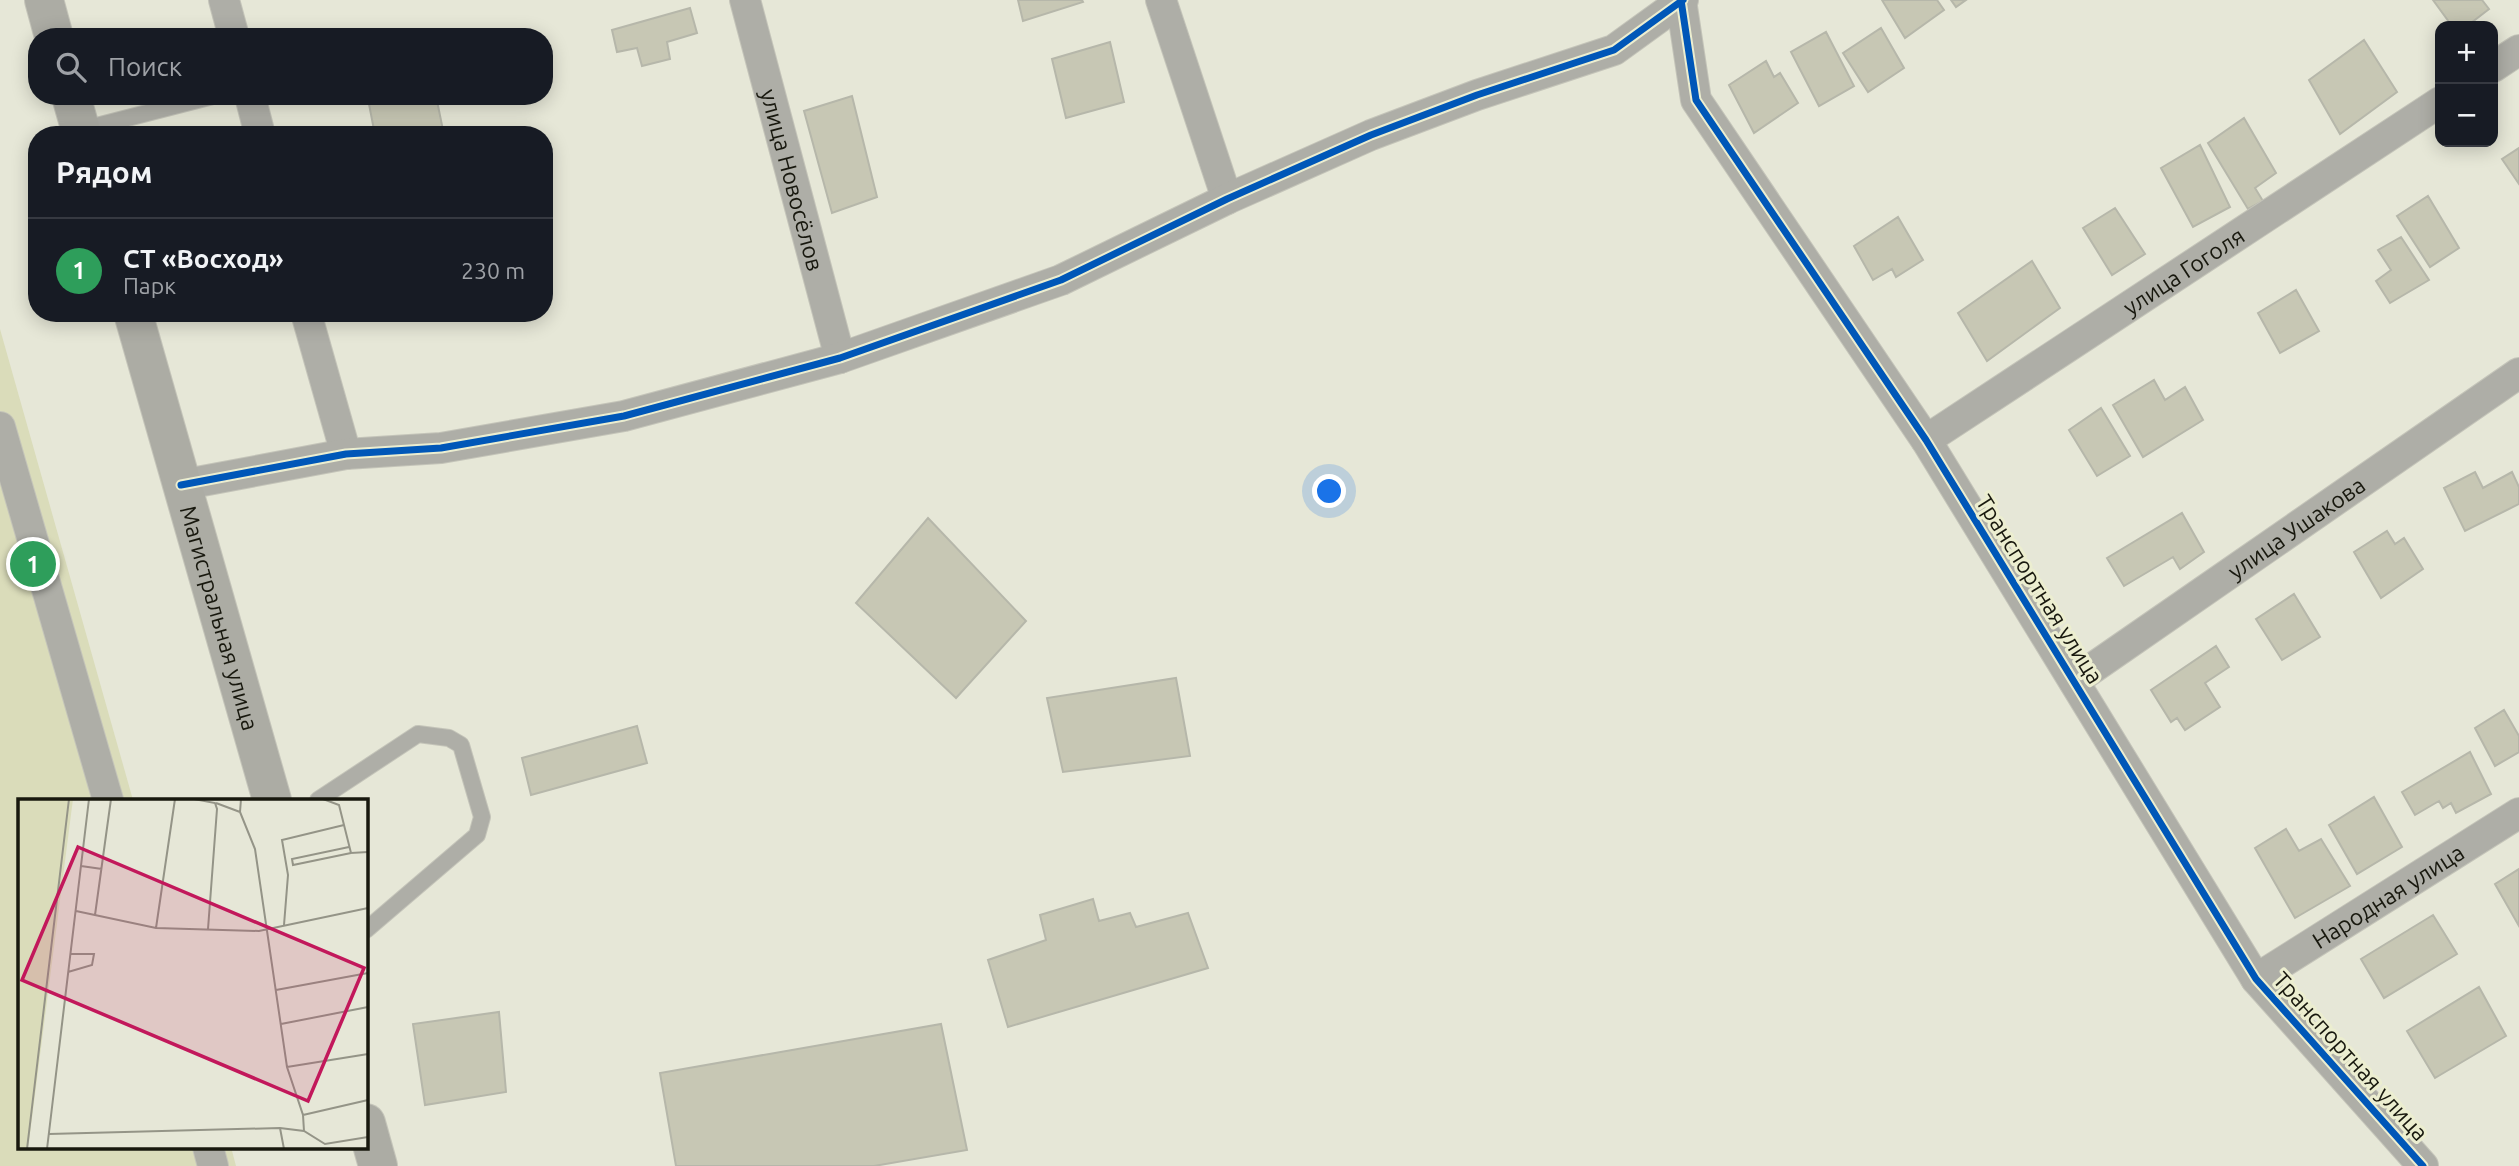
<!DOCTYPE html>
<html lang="ru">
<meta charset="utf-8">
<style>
:root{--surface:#171b24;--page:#242831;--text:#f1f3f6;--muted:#9ea1a6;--line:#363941;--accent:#b0b1ad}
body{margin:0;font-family:Ubuntu,sans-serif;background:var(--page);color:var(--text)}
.controls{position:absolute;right:21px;top:21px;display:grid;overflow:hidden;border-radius:14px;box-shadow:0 4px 18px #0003}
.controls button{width:63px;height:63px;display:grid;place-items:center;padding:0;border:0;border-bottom:2px solid var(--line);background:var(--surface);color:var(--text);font:35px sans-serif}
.you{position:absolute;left:1330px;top:492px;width:24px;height:24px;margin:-18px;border:5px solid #fff;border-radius:50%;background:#1a73e8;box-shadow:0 0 0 10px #1a73e833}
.badge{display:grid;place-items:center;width:46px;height:46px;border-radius:50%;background:var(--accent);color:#fff;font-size:23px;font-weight:700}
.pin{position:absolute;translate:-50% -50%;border:4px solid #fff;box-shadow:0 2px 7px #0006}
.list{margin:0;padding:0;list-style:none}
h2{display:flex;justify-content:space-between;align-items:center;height:91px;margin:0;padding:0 28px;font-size:30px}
h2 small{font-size:23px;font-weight:400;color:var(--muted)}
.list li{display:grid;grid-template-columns:46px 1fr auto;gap:21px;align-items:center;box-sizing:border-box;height:105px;padding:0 28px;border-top:2px solid var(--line)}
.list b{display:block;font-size:26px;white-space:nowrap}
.list p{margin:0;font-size:23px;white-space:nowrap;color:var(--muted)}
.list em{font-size:23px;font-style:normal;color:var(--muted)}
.icon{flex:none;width:38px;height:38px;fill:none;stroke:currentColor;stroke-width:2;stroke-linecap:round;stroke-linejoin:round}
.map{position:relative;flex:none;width:2519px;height:1166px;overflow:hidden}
.search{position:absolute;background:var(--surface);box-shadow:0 4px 18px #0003;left:28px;top:28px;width:525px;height:77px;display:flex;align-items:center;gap:18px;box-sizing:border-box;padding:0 24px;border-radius:28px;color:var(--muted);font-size:26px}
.panel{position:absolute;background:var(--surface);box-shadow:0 4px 18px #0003;left:28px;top:126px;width:525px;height:196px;border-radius:28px}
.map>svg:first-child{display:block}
.green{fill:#dadcba}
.building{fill:#c7c7b4;stroke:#b6b7aa;stroke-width:2}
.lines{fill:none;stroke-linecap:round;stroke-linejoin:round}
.lane-casing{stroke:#c4c4b9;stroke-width:18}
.street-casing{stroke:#c4c4b9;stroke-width:32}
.secondary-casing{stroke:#c4c4b9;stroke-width:40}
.lane{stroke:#aeaea7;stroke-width:16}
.street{stroke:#aeaea7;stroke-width:30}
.secondary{stroke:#acaca4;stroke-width:38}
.cycleway-casing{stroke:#eceed0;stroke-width:11}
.cycleway{stroke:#0057b8;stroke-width:7}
.labels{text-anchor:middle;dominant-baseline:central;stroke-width:6;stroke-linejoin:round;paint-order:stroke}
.street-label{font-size:23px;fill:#18180e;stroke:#eceed0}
.inset-road{fill:none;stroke:#949487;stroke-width:2}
.view{fill:#c2185b;fill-opacity:0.15;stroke:#c2185b;stroke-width:3.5}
.inset-edge{fill:none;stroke:#18180e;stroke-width:3.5}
</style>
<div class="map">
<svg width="2519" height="1166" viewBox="0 0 2519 1166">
<rect width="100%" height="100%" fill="#e6e7d7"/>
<!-- green -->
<path class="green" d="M 0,329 L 133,800 L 19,800 L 19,1147 L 231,1147 L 236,1166 L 0,1166 Z"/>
<!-- building -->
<path class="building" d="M 1018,0 L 1082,0 L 1083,2 L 1023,21 Z
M 1882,0 L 1937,0 L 1944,10 L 1905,38 Z
M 1951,0 L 1966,0 L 1956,7 Z
M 2433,0 L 2482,0 L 2489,9 L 2467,26 L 2452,26 Z
M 690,8 L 697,33 L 667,42 L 670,59 L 642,66 L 637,48 L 617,52 L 612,30 Z
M 1881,28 L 1904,68 L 1868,92 L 1843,53 Z
M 1826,32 L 1854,86 L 1819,106 L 1791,52 Z
M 2364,40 L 2397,92 L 2340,134 L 2309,80 Z
M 1110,42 L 1124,102 L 1066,118 L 1052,59 Z
M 1766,61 L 1774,77 L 1780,73 L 1798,103 L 1754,133 L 1729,85 Z
M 377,96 L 436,96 L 444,135 L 375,135 L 368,99 Z
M 852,96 L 877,197 L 832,213 L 804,111 Z
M 2244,118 L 2276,173 L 2255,188 L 2263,201 L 2248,209 L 2208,143 Z
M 2200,145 L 2230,207 L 2193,227 L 2161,168 Z
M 2519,148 L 2519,184 L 2502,159 Z
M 2428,196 L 2459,248 L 2430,267 L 2397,216 Z
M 2115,208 L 2145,254 L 2112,275 L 2083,228 Z
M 1898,217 L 1923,260 L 1896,277 L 1892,269 L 1873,280 L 1854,246 Z
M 2401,237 L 2429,280 L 2390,303 L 2376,281 L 2391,270 L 2378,250 Z
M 2032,261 L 2060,308 L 1987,361 L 1958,313 Z
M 2296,290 L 2319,331 L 2280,353 L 2258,313 Z
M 2154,380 L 2165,400 L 2185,387 L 2203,420 L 2143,457 L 2113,405 Z
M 2101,408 L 2130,456 L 2097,476 L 2069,430 Z
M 2475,472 L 2483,488 L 2512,472 L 2519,487 L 2519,504 L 2465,531 L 2444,488 Z
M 2182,513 L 2204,552 L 2180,569 L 2173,557 L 2124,586 L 2107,558 Z
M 928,518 L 1026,621 L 956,698 L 856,603 Z
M 2387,531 L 2395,544 L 2404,538 L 2423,569 L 2381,598 L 2354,552 Z
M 2294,594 L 2320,637 L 2282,660 L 2256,619 Z
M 2216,646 L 2229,667 L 2205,683 L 2220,707 L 2185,730 L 2177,718 L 2171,722 L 2151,690 Z
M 1176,678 L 1190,756 L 1063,772 L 1047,698 Z
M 2504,710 L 2519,736 L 2519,752 L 2495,766 L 2475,728 Z
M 637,726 L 647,763 L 531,795 L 522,758 Z
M 2470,752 L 2491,794 L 2456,813 L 2451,803 L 2443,808 L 2439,801 L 2415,815 L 2402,792 Z
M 2374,797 L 2402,847 L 2357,874 L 2329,825 Z
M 2286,829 L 2299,851 L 2321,839 L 2350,886 L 2295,918 L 2255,848 Z
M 2519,869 L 2519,926 L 2495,884 Z
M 1093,899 L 1099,921 L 1130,913 L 1136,927 L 1188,913 L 1208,968 L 1008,1027 L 988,960 L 1046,940 L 1040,915 Z
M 2433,915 L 2457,954 L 2384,998 L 2361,959 Z
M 2479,987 L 2506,1036 L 2435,1078 L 2407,1031 Z
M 499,1012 L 506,1092 L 425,1105 L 413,1024 Z
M 941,1024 L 967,1150 L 874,1166 L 676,1166 L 660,1073 Z"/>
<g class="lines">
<!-- lane casing -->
<g class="lane-casing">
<path id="lane" d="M 81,130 L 213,96
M 318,800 L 418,734 L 449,738 L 461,745 L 482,817 L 477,835 L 366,930"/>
</g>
<!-- street casing -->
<g class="street-casing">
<g id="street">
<path d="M 224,0 L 234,37"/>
<path id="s1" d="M 745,0 L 840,358"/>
<path d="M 1161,0 L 1227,199"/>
<path d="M 1681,0 L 1696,100 L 1926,440 L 2256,979 L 2423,1166"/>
<path d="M 2493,67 L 2519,50"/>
<path d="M 250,96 L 260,135"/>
<path d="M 306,313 L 346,454"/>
<path d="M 0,427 L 108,800"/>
<path id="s2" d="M 1926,440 L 2440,102"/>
<path d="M 181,485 L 346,454 L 441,448 L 624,416 L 840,358 L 1061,280 L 1227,199 L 1371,135 L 1477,95 L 1614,50 L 1683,0"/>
<path id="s3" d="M 2074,681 L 2519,373"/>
<path id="s4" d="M 2256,979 L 2519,813"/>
<path d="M 208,1147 L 213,1166"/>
</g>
</g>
<!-- secondary casing -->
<g class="secondary-casing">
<g id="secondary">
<path d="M 44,0 L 54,37"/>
<path d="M 71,96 L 82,135"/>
<path id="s5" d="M 133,313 L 272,800"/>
<path d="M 366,1123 L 378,1166"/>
</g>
</g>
<!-- lane -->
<use href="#lane" class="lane"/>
<!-- street -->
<use href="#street" class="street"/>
<!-- secondary -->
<use href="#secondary" class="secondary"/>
<!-- cycleway casing -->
<g class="cycleway-casing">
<path id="cycleway" d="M 1681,0 L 1696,100 L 1926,440 L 2256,979 L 2423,1166
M 181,485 L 346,454 L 441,448 L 624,416 L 840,358 L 1061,280 L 1227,199 L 1371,135 L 1477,95 L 1614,50 L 1683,0"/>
</g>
<!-- cycleway -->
<use href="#cycleway" class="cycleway"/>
</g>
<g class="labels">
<!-- street labels -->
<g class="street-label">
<text stroke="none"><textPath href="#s1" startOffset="186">улица Новосёлов</textPath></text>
<text stroke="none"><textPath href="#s2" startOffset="308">улица Гоголя</textPath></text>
<text stroke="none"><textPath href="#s3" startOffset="270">улица Ушакова</textPath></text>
<text transform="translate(2040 589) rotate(58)">Транспортная улица</text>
<text stroke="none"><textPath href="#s5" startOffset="317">Магистральная улица</textPath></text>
<text stroke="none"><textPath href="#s4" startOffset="156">Народная улица</textPath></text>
<text transform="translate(2351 1056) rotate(48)">Транспортная улица</text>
</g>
</g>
<!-- overview -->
<g transform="translate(18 799)">
<rect width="350" height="350" fill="#e6e7d7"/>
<path d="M 0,0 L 55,0 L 10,350 L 0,350 Z" fill="#dadcba"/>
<path class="inset-road" d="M 176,0 L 197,4 L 199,10 L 190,130M 223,0 L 222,13 L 237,50 L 269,268 L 285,316 L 286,332M 305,0 L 321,6 L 333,54 L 350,53M 198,4 L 222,13M 331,48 L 274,60 L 275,66 L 333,54M 63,67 L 84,70M 58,112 L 138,129 L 241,132 L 350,109M 77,116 L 93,0M 266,126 L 270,76 L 264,41 L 326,26M 138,129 L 157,0M 50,173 L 74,166 L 76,155 L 53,155M 258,191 L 350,174M 263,225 L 350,208M 269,268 L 350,255M 285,316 L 350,301M 262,329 L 266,350M 31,335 L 262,329 L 286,332 L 307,345 L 350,338M 9,350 L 51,0M 29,350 L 71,0"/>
<path class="view" d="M 60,48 L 346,169 L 290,302 L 4,181 Z"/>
<rect width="350" height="350" class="inset-edge"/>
</g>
</svg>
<div class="controls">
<button>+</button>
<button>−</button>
</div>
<div class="you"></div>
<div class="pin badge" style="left:33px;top:564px;background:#2e9e5b">1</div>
<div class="search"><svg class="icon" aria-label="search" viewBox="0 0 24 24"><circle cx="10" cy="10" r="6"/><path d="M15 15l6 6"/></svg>Поиск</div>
<section class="panel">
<h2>Рядом<small></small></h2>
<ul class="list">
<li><span class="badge" style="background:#2e9e5b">1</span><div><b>СТ «Восход»</b><p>Парк</p></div><em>230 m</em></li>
</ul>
</section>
</div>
